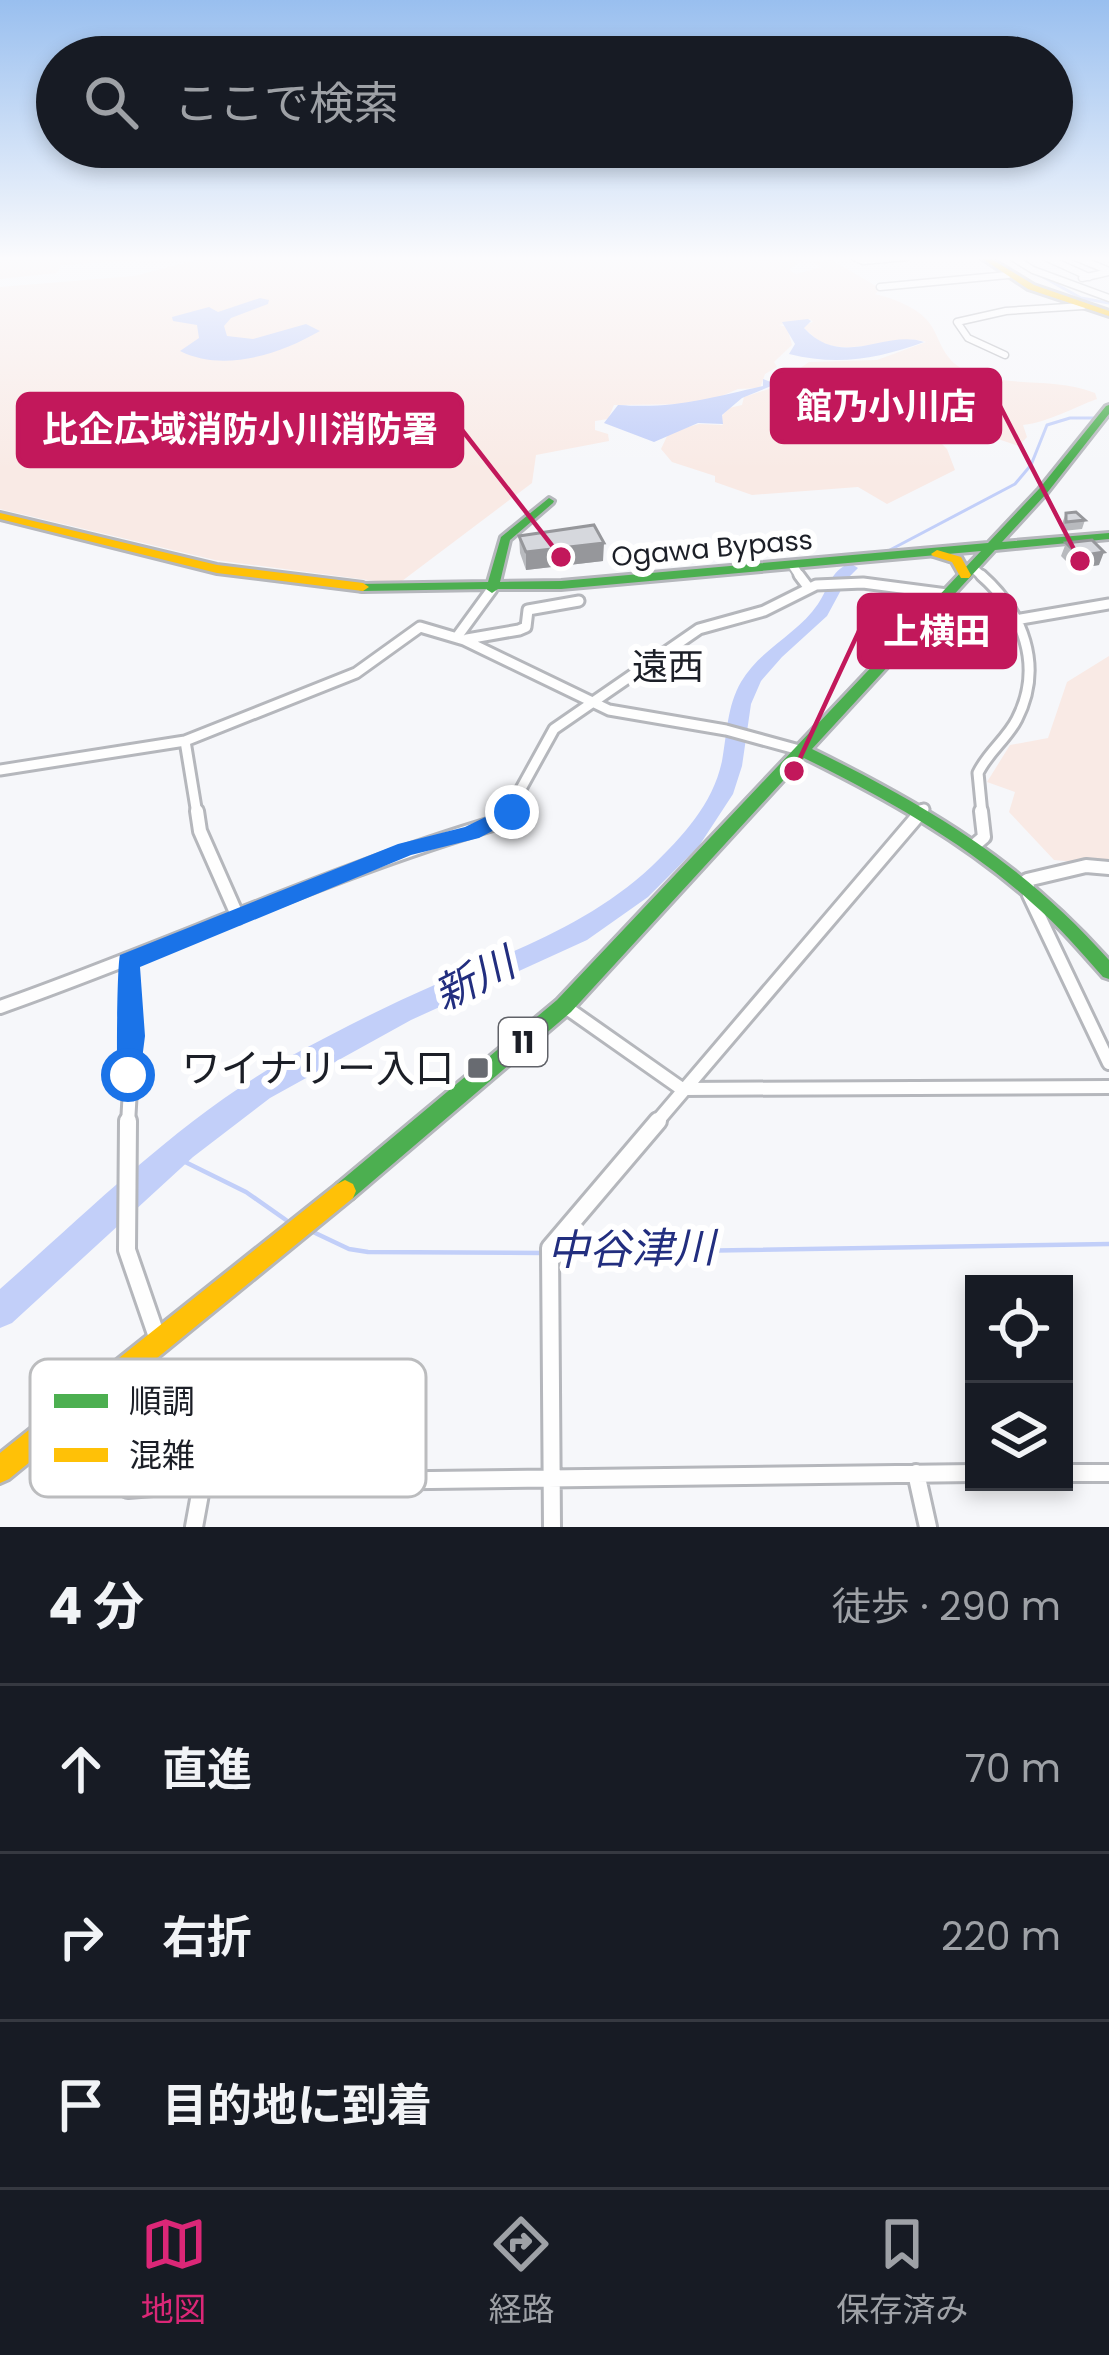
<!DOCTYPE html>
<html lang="ja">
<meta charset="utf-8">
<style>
:root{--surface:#171b24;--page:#242831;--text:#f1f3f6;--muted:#9ea1a6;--line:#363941;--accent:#db2777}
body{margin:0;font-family:Poppins,"Noto Sans JP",sans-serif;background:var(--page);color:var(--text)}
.controls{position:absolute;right:36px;bottom:36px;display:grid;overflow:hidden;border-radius:0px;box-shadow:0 6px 18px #0003}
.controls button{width:108px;height:108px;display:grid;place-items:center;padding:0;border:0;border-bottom:3px solid var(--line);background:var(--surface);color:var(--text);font:60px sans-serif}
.stop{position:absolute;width:36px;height:36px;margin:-27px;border:9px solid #1a73e8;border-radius:50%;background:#fff}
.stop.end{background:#1a73e8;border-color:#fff;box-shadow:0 3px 12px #0008}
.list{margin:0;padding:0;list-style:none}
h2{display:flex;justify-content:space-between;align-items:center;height:156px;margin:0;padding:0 48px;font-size:51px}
h2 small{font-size:39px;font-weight:400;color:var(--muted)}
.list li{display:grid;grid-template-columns:78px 1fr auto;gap:36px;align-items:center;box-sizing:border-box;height:168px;padding:0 48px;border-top:3px solid var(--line)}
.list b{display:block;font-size:45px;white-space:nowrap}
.list em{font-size:39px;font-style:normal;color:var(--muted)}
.icon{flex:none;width:66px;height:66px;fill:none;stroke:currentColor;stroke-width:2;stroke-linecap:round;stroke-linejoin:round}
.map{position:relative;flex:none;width:1109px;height:1527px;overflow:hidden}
.search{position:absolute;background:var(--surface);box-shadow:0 6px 18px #0003;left:36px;right:36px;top:36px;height:132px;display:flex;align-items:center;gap:30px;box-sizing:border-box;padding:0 42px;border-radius:66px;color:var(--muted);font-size:45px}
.sheet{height:660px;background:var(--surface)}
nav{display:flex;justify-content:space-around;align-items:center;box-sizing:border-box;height:168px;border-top:3px solid var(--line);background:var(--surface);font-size:33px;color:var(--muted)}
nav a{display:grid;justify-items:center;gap:6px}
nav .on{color:var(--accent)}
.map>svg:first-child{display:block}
.green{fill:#f9eae5}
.water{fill:#c2cff9}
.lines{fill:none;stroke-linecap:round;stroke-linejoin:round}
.stream-far1{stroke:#c2cff9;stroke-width:3}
.stream{stroke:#c2cff9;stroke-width:4.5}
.river{fill:#c2cff9;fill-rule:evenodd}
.street-far4-casing{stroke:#b5b7bc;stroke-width:9}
.street-far3-casing{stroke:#b5b7bc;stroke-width:12}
.street-far2-casing{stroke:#b5b7bc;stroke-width:15}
.street-far1-casing{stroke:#b5b7bc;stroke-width:18}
.street-casing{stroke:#b5b7bc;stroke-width:22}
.fast-casing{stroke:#b5b7bc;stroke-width:6}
.slow-casing{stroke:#b5b7bc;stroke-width:6}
.street-far4{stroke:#fefefe;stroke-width:6}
.street-far3{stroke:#fefefe;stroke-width:8}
.street-far2{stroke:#fefefe;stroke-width:9}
.street-far1{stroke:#fefefe;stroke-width:12}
.street{stroke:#fefefe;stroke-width:16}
.fast{fill:#4caf50;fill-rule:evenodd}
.slow{fill:#ffc107;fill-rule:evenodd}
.wall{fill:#b8babe}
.shaded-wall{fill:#96979b}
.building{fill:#d6d8dd;stroke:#96979b;stroke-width:3}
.route{fill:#1a73e8}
.poi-dot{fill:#686b71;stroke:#fff;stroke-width:4.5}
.labels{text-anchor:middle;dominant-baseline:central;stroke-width:12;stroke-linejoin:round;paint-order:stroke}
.far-street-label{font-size:27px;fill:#1c1f27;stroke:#fff}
.shield{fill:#fff;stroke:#606268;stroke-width:3}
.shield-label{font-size:30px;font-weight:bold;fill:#1c1f27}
.neighbourhood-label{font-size:36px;fill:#1c1f27;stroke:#fff}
.near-poi-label{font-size:39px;fill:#1c1f27;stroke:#fff;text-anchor:end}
.near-water-label{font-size:42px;font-style:italic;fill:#222e7f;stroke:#fff}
.key{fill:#fff;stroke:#bbbcbe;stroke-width:3}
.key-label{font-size:33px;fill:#1c1f27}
.leader{fill:none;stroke:#c2185b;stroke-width:4.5}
.callout-dot{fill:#c2185b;stroke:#fff;stroke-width:4.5}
.callout{fill:#c2185b;stroke:#c2185b;stroke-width:4.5}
.callout-label{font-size:36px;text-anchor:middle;font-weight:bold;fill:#fff}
</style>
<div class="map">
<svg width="1109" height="1527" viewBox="0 0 1109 1527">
<rect width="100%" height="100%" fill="#f6f7fa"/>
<!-- green -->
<path class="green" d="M 0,257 L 194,257 L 61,265 L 57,273 L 0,279 Z
M 208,257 L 795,257 L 803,260 L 789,270 L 796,274 L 822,267 L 811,261 L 832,260 L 881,289 L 875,294 C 892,298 914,306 926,319 C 940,333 940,359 965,370 C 1005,389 1054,376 1095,393 L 1097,399 C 1072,408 1049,422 1023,425 L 1027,437 L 1019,446 L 983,434 L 976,423 L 953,423 L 946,429 L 928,430 L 947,449 L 955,470 L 887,504 L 858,487 L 752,495 L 715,482 L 715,476 L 672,462 L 661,449 L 669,432 L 699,424 L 723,425 L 719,419 L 729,408 L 742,405 L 744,397 L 772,388 L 809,362 L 877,360 L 926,342 C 904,333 857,355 826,344 C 816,341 810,332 801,326 L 813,322 L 810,319 L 779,325 L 787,327 L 792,345 L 774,362 L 777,367 L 765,374 L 760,388 L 738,389 L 703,404 L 614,405 L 608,419 L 595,421 L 595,430 L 608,434 L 609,441 L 536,455 L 532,483 L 398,584 L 215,560 L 0,509 L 0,287 L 134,276 Z
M 1109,656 L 1109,865 L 1054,860 L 1009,812 L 1015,792 L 987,782 L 1010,745 L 1048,738 L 1067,682 Z"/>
<!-- water -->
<path class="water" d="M 260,298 L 269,300 L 268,304 L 231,318 L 224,326 L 227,336 L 253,339 L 306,324 L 320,331 C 280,354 224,373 180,351 L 199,338 L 197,325 L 173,321 L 172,317 L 209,307 L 218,312 Z
M 808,319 L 811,321 L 804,328 C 843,370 885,329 924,342 C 878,359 837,366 789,354 L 795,344 L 782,322 Z
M 763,379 L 776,384 L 742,398 L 722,415 L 723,424 L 698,423 L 654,442 L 604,423 L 618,405 C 676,409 709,398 763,386 Z"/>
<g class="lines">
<!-- stream-far1 -->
<path class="stream-far1" d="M 1007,257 L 1081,298 L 1109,303
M 888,551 L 1015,484 L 1031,465 L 1047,425 L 1070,418 L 1095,418"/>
<!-- stream -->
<path class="stream" d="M 175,1157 L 246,1192 L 286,1220
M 311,1231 L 349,1249 L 368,1252 L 543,1253
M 559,1253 L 1109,1244"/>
<!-- river -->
<path class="river" d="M 850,563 L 858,568 L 847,579 L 827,616 L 782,657 L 761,681 L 751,704 L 742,766 L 733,794 L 699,846 L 648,897 L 587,940 L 411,1020 L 270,1098 L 193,1157 L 12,1323 L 0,1328 L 0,1289 C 93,1207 182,1117 291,1056 C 339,1030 388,1005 439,983 C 516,950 590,924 652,866 C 683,836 713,804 722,761 C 727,734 727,706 741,682 C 760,649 797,635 818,604 C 829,588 830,571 850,563 Z"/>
<!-- street-far4 casing -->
<g class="street-far4-casing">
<path id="street-far4" d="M 854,257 L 863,261 L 907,257
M 1012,257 L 1033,270 L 1109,298
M 1045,257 L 1089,277
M 1075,257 L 1109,271
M 1082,278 L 1109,272
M 880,287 L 1008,275
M 1005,355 L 968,338 L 957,322 L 1006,311 L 1083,306"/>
</g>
<!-- street-far3 casing -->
<g class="street-far3-casing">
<path id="street-far3" d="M 793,566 L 801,578
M 972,567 L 984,578"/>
</g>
<!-- street-far2 casing -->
<g class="street-far2-casing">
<path id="street-far2" d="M 799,575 L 808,587
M 981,575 C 1023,612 1044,666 1017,719 C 1007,739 988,752 978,773 L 982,814
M 1021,619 L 1109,604
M 457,637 L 492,589
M 467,639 L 519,630 L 526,627 L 528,610 L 579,601
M 185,741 L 197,814
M 0,770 L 185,741 L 356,673 L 420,627 L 464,640 L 609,710 L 726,730 L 803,751
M 507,814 L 554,729 L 699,629 L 764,611 L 816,585 L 863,583 L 947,594
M 920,814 L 924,809"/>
</g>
<!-- street-far1 casing -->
<g class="street-far1-casing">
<path id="street-far1" d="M 197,811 L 200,831 L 238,917
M 977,843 L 984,837 L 981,811
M 1109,868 L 1086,866 L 1027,880 L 1029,895 L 1109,1063
M 564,1006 L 682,1089 L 1109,1087
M 0,1007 C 168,948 331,871 502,821 L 509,811
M 128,1124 L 133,1036 L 128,962
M 655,1124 L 922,811"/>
</g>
<!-- street casing -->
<g class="street-casing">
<path id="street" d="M 128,1121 L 127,1250 L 157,1337
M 97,1396 L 128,1489 L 202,1483 L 974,1473
M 916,1473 L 928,1527
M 1064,1473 L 1109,1473
M 194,1527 L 202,1483
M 552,1527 L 550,1248 L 658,1121"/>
</g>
<!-- fast casing -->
<g class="fast-casing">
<path id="fast" d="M 1109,405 L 1109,414 L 1047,493 L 1002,542 L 1109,533 L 1109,539 L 995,550 L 812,749 C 928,806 1022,862 1109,960 L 1109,979 L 1103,977 C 1080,951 1058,925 1032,903 C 964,842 885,798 804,758 L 571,1012 L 353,1198 L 345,1202 L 337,1198 L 334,1191 L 337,1184 L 557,1000 L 981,551 L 561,589 L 498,589 L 492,593 L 486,589 L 363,591 L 359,590 L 359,584 L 488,582 L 501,537 L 549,498 L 554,501 L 553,503 L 510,540 L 500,582 L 561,581 L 988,543 L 1039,489 L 1106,406 Z"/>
</g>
<!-- slow casing -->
<g class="slow-casing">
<path id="slow" d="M 980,257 L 988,257 L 1034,285 L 1109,311 L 1109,316 L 1028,289 Z
M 0,513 L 217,565 L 363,583 L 369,587 L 363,591 L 217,573 L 0,519 Z
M 937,550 L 961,557 L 971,575 L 969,578 L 961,578 L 952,562 L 933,556 L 931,554 Z
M 345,1180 L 353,1184 L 356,1191 L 353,1198 L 9,1479 L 0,1483 L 0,1453 L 337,1184 Z"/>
</g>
<!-- street-far4 -->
<use href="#street-far4" class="street-far4"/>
<!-- street-far3 -->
<use href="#street-far3" class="street-far3"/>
<!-- street-far2 -->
<use href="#street-far2" class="street-far2"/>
<!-- street-far1 -->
<use href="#street-far1" class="street-far1"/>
<!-- street -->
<use href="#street" class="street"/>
<!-- fast -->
<use href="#fast" class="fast"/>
<!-- slow -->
<use href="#slow" class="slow"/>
</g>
<!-- wall -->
<path class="wall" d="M 1066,513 L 1085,520 L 1082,529 L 1063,531 L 1063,521 Z
M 519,536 L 603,561 L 526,570 L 520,553 Z
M 1066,543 L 1099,565 L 1074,569 L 1061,556 Z"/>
<!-- shaded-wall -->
<path class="shaded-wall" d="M 604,543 L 603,561 L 526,570 L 526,552 Z
M 1104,552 L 1099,565 L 1074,569 L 1079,556 Z"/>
<!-- building -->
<path class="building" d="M 1076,512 L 1085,520 L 1066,522 L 1066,513 Z
M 594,525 L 604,543 L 526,552 L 519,536 Z
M 1092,540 L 1104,552 L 1079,556 L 1066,543 Z"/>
<!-- sky -->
<linearGradient id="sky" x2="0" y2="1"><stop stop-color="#99bfef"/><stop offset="0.55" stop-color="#fbfbfd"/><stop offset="1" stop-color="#fbfbfd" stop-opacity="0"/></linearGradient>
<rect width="1109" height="470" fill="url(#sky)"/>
<!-- route -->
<path class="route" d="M 512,804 L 522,812 L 519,817 L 479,838 L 411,855 L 140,967 L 145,1036 L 140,1075 L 128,1087 L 118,1083 C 116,1076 117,964 120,955 L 398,844 L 465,827 Z"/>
<!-- markers -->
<rect class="poi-dot" x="466" y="1056" width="24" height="24" rx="6"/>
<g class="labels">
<!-- far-street labels -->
<g class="far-street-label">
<text transform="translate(712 548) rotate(-5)">Ogawa Bypass</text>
</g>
<!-- shield labels -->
<rect class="shield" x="499" y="1018" width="48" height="48" rx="9"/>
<g class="shield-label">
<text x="523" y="1042">11</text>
</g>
<!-- neighbourhood labels -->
<g class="neighbourhood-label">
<text x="668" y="666">遠西</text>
</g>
<!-- near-poi labels -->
<g class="near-poi-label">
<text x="454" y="1068">ワイナリー入口</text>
</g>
<!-- near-water labels -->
<g class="near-water-label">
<text transform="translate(474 979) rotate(-27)">新川</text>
<text transform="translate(631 1249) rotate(-1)">中谷津川</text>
</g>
</g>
<!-- legend -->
<rect x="30" y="1359" width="396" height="138" rx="18" class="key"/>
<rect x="54" y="1394" width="54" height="14" fill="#4caf50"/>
<rect x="54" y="1448" width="54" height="14" fill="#ffc107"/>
<g class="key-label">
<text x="129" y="1413">順調</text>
<text x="129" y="1467">混雑</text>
</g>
<!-- callouts -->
<path class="leader" d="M1080 561L1000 406M561 557L462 430M794 771L859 631"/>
<g class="callout-dot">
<circle cx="1080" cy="561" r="12"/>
<circle cx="561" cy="557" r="12"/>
<circle cx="794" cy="771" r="12"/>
</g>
<g class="callout">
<rect x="772" y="370" width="228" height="72" rx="12"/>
<rect x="18" y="394" width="444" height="72" rx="12"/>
<rect x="859" y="595" width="156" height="72" rx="12"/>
</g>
<g class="callout-label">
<text x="886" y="419">館乃小川店</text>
<text x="240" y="442">比企広域消防小川消防署</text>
<text x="937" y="644">上横田</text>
</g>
</svg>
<div class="controls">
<button><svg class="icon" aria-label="locate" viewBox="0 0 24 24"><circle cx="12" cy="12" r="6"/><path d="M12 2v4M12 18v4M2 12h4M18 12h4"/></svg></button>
<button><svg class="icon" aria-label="layers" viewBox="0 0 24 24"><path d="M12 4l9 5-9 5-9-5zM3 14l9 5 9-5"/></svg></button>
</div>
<div class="stop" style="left:128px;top:1075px"></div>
<div class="stop end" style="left:512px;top:812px"></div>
<div class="search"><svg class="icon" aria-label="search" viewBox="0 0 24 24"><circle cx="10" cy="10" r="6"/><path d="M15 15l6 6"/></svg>ここで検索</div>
</div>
<section class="sheet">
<h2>4 分<small>徒歩 · 290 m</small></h2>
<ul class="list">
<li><svg class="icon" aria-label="ahead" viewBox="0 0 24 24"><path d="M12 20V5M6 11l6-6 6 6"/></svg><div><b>直進</b></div><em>70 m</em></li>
<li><svg class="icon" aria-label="right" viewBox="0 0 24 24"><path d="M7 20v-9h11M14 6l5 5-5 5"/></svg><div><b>右折</b></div><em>220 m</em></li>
<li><svg class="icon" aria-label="arrive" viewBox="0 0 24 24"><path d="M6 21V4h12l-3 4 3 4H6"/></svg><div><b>目的地に到着</b></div></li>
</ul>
</section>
<nav>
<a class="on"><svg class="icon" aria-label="map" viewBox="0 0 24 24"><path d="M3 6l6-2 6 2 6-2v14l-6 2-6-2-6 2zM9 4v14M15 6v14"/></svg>地図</a>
<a><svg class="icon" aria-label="directions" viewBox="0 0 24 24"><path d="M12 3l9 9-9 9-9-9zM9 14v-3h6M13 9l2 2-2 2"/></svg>経路</a>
<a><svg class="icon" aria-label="saved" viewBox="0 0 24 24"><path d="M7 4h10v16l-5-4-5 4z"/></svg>保存済み</a>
</nav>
